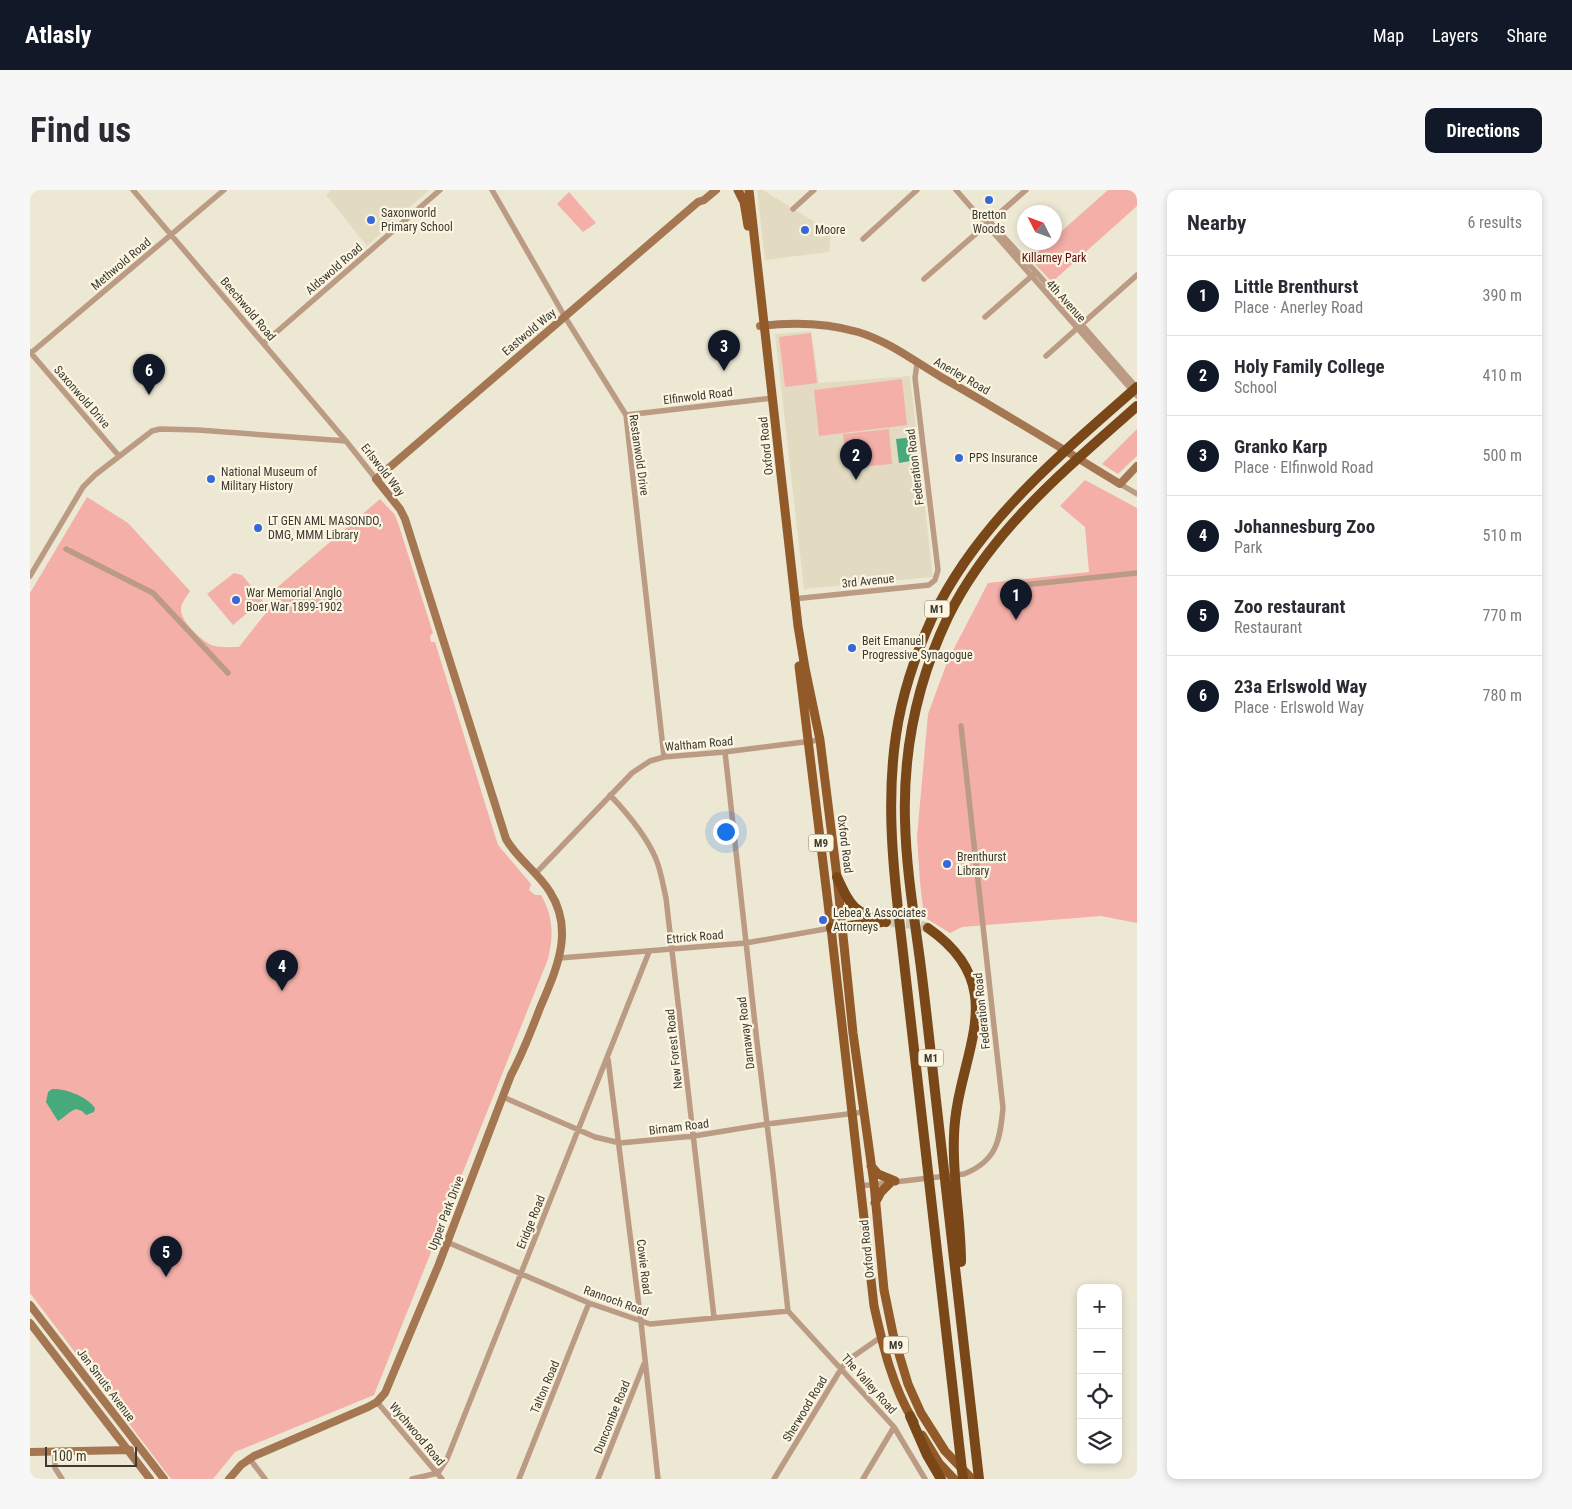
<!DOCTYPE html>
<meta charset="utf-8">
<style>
:root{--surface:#fff;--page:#f7f7f7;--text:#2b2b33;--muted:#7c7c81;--line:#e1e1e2;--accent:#111827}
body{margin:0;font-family:"Roboto Condensed",sans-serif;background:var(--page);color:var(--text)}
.controls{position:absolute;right:15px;bottom:15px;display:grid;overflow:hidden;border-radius:10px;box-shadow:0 2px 8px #0003}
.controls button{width:45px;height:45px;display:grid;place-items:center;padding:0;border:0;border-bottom:1px solid var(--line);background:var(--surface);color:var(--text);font:25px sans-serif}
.compass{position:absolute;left:987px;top:15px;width:45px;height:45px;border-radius:50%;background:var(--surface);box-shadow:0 2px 8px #0003;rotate:312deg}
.scale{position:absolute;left:15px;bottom:12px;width:92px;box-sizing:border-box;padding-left:5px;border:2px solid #3c3a32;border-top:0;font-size:14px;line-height:18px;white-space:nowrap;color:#3c3a32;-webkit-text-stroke:4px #fbf5e1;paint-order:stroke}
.you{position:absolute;left:695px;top:641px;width:18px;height:18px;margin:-12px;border:4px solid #fff;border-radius:50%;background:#1a73e8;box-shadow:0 0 0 8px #1a73e833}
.badge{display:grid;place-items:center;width:32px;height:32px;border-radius:50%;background:var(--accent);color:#fff;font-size:16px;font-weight:700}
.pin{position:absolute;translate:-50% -41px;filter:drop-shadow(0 1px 2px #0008)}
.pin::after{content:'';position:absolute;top:26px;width:18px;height:15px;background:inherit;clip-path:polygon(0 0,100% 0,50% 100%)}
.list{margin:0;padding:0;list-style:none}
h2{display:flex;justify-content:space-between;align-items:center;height:65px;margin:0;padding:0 20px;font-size:21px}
h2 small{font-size:16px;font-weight:400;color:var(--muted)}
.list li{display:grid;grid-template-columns:32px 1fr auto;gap:15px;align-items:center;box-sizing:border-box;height:80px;padding:0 20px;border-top:1px solid var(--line)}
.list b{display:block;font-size:19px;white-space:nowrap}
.list p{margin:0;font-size:16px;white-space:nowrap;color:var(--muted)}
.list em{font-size:16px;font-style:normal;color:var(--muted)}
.icon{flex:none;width:28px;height:28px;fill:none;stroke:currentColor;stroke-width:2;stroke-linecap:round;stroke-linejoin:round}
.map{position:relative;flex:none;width:1107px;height:1289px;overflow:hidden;border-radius:10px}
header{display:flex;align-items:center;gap:30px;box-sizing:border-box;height:70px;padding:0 25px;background:var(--accent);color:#fff}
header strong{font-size:24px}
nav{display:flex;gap:28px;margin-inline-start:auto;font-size:18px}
.intro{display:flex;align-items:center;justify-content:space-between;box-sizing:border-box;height:120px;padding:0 30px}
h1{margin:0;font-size:35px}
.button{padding:12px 22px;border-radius:10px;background:var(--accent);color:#fff;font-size:18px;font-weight:700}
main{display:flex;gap:30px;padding:0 30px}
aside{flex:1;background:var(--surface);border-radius:10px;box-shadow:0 2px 8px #0003}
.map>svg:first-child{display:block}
.built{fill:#e3dbc1}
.green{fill:#f3afa8}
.water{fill:#47aa7d}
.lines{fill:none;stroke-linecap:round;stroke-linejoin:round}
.highway-tunnel{stroke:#cac5b4;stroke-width:10;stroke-dasharray:10 5;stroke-linecap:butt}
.street{stroke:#bb9b83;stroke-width:5.5}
.secondary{stroke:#a47651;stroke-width:8}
.primary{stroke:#925a29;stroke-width:9}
.highway{stroke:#794718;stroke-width:10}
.poi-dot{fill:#3668d8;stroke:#fbf5e1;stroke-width:2}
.labels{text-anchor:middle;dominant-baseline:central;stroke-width:4.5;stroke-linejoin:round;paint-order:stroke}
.shield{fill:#fbf5e1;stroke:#757266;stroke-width:1}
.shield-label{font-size:11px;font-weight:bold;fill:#3c3a32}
.poi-label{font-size:12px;fill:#3c3a32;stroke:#fbf5e1;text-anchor:start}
.park-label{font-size:12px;fill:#5f0b0f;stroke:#fbf5e1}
.street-label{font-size:12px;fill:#3c3a32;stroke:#fbf5e1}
</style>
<header>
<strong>Atlasly</strong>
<nav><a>Map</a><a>Layers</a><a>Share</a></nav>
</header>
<div class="intro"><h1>Find us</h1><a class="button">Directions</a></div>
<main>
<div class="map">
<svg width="1107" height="1289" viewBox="0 0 1107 1289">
<rect width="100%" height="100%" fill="#ede8d4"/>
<!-- built -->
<path class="built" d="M 301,0 L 399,0 L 337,56 L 296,5 Z
M 727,0 L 733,0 L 801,42 L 799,62 L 735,70 Z
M 781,141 L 789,193 L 880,186 L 903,387 L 774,399 L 745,144 Z"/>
<!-- green -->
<path class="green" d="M 1078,0 L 1107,0 L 1107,16 L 1022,92 L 1000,69 L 1018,53 L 1024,52 L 1025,47 Z
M 539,2 L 566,33 L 553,42 L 527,14 Z
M 781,143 L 787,193 L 755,197 L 749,147 Z
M 872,189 L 877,235 L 789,246 L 784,200 Z
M 859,239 L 862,274 L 816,278 L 813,244 Z
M 1107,239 L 1107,266 L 1088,284 L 1072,274 Z
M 1055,290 L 1107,318 L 1107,733 L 1071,726 L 932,737 L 920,743 L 894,727 L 890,692 L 887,647 L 898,524 L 918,470 L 958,393 L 1059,382 L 1055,337 L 1030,316 Z
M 57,307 L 98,333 L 160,401 C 157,406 151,413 151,419 C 150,431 171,450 181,455 C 189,458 200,457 209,457 L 247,409 L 243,401 L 350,309 L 365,325 L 369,336 L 403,443 L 400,446 L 401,452 L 405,452 L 468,655 L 501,694 L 499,700 L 505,705 L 511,705 C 523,726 524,745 518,769 L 344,1205 L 205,1262 L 183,1289 L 141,1289 L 0,1103 L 0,403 Z
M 204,383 L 212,385 L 233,410 L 203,435 L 177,404 Z"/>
<!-- water -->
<path class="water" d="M 884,247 L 886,270 L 869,273 L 866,249 Z
M 22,899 C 35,898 58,907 65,918 L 64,922 L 56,925 L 52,921 L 46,919 C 38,922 34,928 28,931 L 16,912 L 18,902 Z"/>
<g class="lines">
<!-- highway-tunnel -->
<path class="highway-tunnel" d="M 861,732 L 886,734 L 898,738"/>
<!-- street -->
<path class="street" d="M 103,0 L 316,251
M 462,0 L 535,127 L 596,225 L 634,567
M 926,0 L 1107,206
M 763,19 L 784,0
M 952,28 L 960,32 L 1006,82 L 1107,198
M 833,49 L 887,0
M 894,89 L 996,0
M 955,127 L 1004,84
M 234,153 L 410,0
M 0,162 L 89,266
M 1,163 L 194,0
M 1016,166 L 1107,85
M 596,225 L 743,208
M 1090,294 L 1107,304
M 36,359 L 123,403 L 198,483
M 0,386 L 53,297 L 65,285 L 122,241 L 130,239 L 168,240 L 316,251 L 346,289
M 993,395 L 1107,383
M 763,409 L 899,395 L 905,390 L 908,380 L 885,188 L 887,173
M 695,562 L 727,852 L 743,983 L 758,1121
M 580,605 C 598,624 616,645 626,669 C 631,681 633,695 636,708 L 684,1127
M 506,683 L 602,583 L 620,571 L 634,567 L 695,562 L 790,550
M 530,768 L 716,753 L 801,738
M 578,869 L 611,1132 L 628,1289
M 473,907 L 565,947 L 590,953 L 664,946 L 737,934 L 834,922
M 830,996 L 934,984 C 967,971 970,950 973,918 L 931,536
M 417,1052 L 559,1113 L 620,1134 L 758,1121
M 758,1121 L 864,1237 L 895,1289
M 347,1212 L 412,1289
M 25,1262 L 25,1278 L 32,1289
M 219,1268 L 235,1289
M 382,1289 L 408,1283 L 417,1269 L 619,762
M 489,1289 L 559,1113
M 568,1289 L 614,1174
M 744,1289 L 811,1179 L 818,1170 L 851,1147
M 833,1289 L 864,1237"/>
<!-- secondary -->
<path class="secondary" d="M 730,136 C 763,132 796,133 828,142 C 858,151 884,171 911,187 C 971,221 1031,258 1090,294 L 1107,276
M 0,1115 L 134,1289
M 0,1133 L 120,1289
M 0,1262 L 100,1260
M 199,1289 L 211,1275 L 224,1266 L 338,1217 L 347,1212 L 355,1203 L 409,1074 L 481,885 C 493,863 501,841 510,818 C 526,780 545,741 520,702 C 508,682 487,669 476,649 L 375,329 L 370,319 L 346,289 L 668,12 L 674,10 L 686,0"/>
<!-- primary -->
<path class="primary" d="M 708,0 L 714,12 L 718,36
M 719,0 L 768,436 L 775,478 L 790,550 L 807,687 L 823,843 L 844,994 L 854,1100 L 863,1144 L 878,1194 L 891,1223 L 915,1261 L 942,1289
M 769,476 L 801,738 L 844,1116 C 853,1156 862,1196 884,1232
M 841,976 L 848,984 L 865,991
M 845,1013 L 851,1002 L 861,992
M 892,1245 L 909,1273 L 924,1289"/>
<!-- highway -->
<path class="highway" d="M 807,687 C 822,719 823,721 856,732
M 801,738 L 852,732
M 898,738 C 986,799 926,865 924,946 C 922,988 931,1030 931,1072
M 880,1226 L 897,1265 L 911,1289
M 933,1289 C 918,1157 902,1025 888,894 C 882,839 875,784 869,728 C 862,667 857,606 866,545 C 872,504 886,463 903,426 C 949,331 1030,265 1107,197
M 949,1289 C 935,1166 921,1042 907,919 C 901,867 896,815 889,763 C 883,719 876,675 875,630 C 873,560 888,490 918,427 C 961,340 1036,279 1107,216"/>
</g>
<!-- markers -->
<g class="poi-dot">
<circle cx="959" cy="10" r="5"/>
<circle cx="341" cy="30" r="5"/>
<circle cx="775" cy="40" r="5"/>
<circle cx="929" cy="268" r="5"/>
<circle cx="181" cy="289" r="5"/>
<circle cx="228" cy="338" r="5"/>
<circle cx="206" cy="410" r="5"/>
<circle cx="822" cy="458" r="5"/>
<circle cx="917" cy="674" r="5"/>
<circle cx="793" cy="730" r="5"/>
</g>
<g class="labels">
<!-- shield labels -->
<g class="shield">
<rect x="894.5" y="410.5" width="25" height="17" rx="4"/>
<rect x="778.5" y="644.5" width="25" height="17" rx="4"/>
<rect x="888.5" y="859.5" width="25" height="17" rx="4"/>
<rect x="853.5" y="1146.5" width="25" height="17" rx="4"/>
</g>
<g class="shield-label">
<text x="907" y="419">M1</text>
<text x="791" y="653">M9</text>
<text x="901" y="868">M1</text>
<text x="866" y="1155">M9</text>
</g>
<!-- poi labels -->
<g class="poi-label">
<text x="351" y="23">Saxonworld<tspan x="351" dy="14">Primary School</tspan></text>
<text x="959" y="25" text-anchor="middle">Bretton<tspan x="959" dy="14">Woods</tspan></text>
<text x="785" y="40">Moore</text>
<text x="939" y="268">PPS Insurance</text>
<text x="191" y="282">National Museum of<tspan x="191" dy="14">Military History</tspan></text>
<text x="238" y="331">LT GEN AML MASONDO,<tspan x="238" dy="14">DMG, MMM Library</tspan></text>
<text x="216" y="403">War Memorial Anglo<tspan x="216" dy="14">Boer War 1899-1902</tspan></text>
<text x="832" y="451">Beit Emanuel<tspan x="832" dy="14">Progressive Synagogue</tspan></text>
<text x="927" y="667">Brenthurst<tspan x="927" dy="14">Library</tspan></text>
<text x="803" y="723">Lebea &amp; Associates<tspan x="803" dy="14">Attorneys</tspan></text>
</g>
<!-- park labels -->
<g class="park-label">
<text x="1024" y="68">Killarney Park</text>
</g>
<!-- street labels -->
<g class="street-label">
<text transform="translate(91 74) rotate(-40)">Methwold Road</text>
<text transform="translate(304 79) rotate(-41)">Aldswold Road</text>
<text transform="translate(1036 111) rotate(48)">4th Avenue</text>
<text transform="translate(218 119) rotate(50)">Beechwold Road</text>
<text transform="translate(499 142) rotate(-40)">Eastwold Way</text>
<text transform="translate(932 186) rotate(30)">Anerley Road</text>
<text transform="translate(668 206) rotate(-7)">Elfinwold Road</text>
<text transform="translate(52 207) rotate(49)">Saxonwold Drive</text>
<text transform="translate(736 256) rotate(-96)">Oxford Road</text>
<text transform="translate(609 265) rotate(82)">Restanwold Drive</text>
<text transform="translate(885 277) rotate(-97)">Federation Road</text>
<text transform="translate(353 280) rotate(52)">Erlswold Way</text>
<text transform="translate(838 391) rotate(-6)">3rd Avenue</text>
<text transform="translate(669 554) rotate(-5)">Waltham Road</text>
<text transform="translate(815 654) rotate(83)">Oxford Road</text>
<text transform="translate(665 747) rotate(-5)">Ettrick Road</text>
<text transform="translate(952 821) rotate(-96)">Federation Road</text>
<text transform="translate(716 843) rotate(-97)">Darnaway Road</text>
<text transform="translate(644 859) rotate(-96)">New Forest Road</text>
<text transform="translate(649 937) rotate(-7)">Birnam Road</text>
<text transform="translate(416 1023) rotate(-69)">Upper Park Drive</text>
<text transform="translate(501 1032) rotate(-68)">Eridge Road</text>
<text transform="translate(837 1059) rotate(-96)">Oxford Road</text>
<text transform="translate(614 1077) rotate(83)">Cowie Road</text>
<text transform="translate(586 1111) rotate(20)">Rannoch Road</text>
<text transform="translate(839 1194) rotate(48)">The Valley Road</text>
<text transform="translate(76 1195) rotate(53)">Jan Smuts Avenue</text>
<text transform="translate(515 1197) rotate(-67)">Talton Road</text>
<text transform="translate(775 1219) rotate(-59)">Sherwood Road</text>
<text transform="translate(582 1227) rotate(-68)">Duncombe Road</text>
<text transform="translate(387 1244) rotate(50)">Wychwood Road</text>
</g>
</g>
</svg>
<div class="controls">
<button>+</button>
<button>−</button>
<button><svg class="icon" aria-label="locate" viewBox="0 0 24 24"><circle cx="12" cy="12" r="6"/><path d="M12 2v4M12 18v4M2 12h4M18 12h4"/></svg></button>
<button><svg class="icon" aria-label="layers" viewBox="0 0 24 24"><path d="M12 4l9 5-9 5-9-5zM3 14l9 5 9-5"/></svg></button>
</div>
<svg class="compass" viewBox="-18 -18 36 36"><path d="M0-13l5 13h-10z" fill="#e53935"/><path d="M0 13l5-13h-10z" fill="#7c7c81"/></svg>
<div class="scale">100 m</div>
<div class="you"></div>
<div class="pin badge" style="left:986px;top:430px">1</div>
<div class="pin badge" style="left:826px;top:290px">2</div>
<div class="pin badge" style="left:694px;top:181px">3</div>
<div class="pin badge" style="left:252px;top:801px">4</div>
<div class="pin badge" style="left:136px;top:1087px">5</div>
<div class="pin badge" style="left:119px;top:205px">6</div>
</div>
<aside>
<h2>Nearby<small>6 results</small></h2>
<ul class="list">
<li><span class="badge">1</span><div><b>Little Brenthurst</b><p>Place · Anerley Road</p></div><em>390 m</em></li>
<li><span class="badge">2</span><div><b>Holy Family College</b><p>School</p></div><em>410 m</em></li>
<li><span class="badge">3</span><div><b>Granko Karp</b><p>Place · Elfinwold Road</p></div><em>500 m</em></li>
<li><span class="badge">4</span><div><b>Johannesburg Zoo</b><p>Park</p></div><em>510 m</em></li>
<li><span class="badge">5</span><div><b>Zoo restaurant</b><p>Restaurant</p></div><em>770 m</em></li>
<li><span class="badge">6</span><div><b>23a Erlswold Way</b><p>Place · Erlswold Way</p></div><em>780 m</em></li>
</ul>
</aside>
</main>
